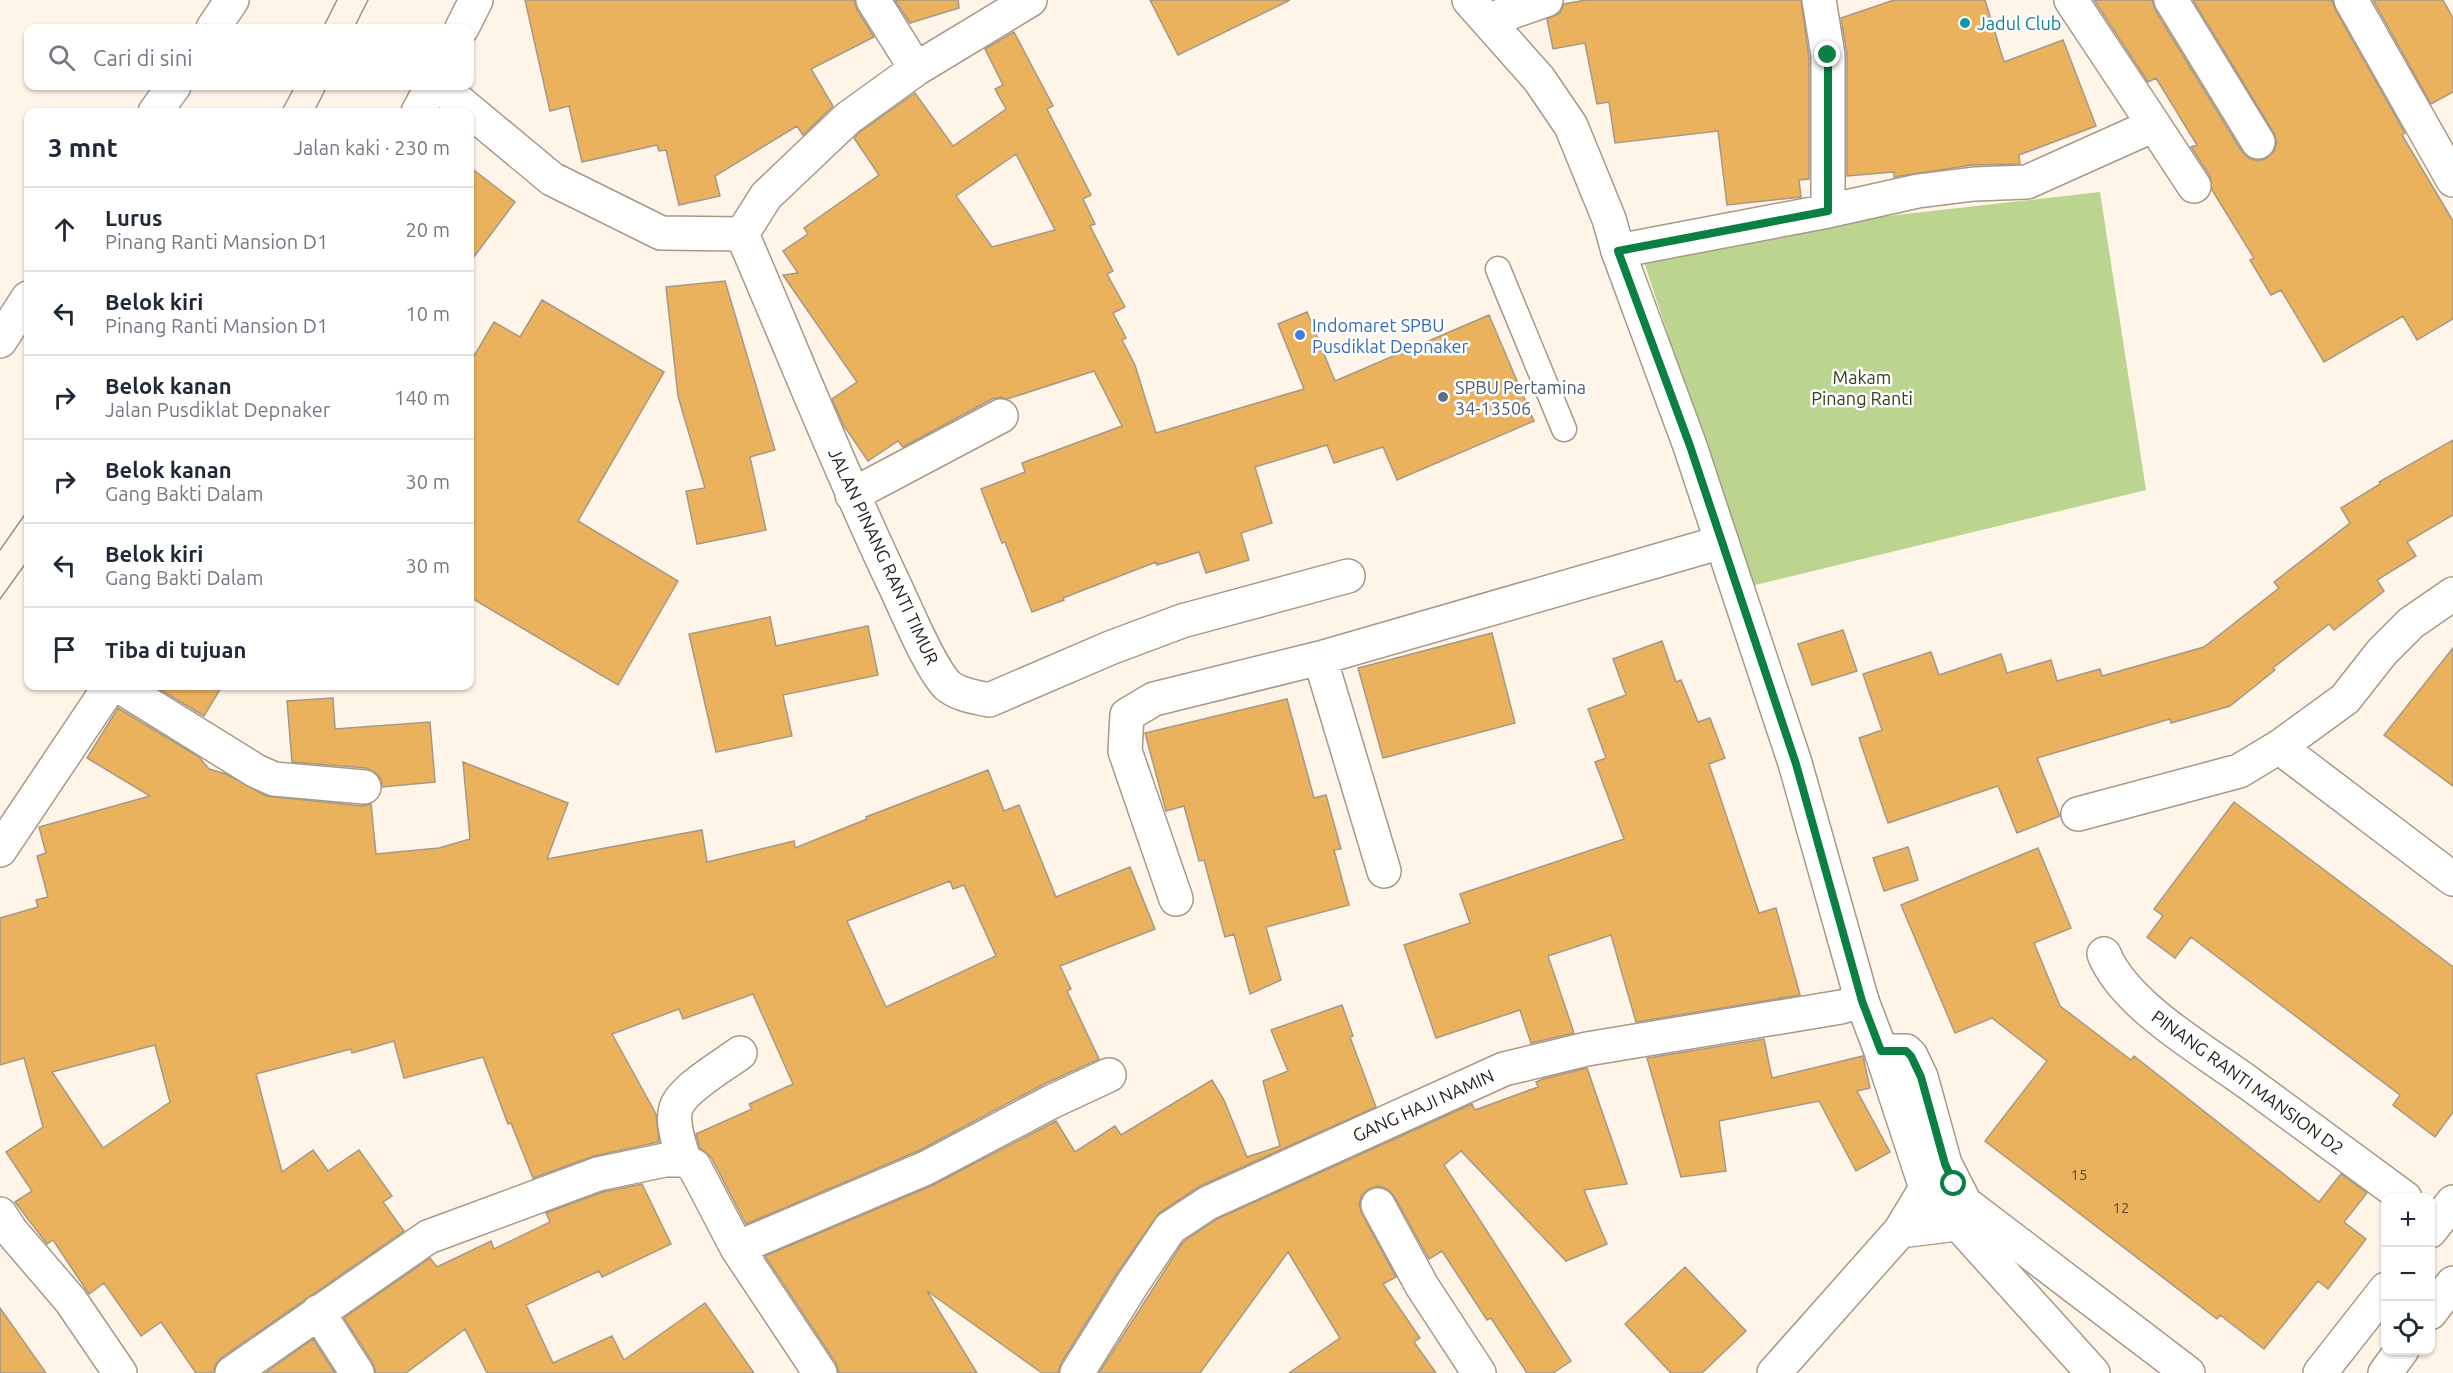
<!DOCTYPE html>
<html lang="id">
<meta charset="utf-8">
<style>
:root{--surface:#fff;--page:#f2f2f3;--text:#1f2937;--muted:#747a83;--line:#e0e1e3}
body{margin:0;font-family:Ubuntu,sans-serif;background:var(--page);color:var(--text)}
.controls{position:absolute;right:18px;bottom:18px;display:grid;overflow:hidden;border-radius:12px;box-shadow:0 2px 4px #0004}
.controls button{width:54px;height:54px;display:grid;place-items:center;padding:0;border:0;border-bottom:2px solid var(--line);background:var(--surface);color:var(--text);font:30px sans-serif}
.stop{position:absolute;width:18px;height:18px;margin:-14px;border:4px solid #0b8043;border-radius:50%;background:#fff}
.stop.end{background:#0b8043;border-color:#fff;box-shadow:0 2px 6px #0008}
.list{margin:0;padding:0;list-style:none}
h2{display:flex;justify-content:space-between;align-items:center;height:78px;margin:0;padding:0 24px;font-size:26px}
h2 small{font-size:20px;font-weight:400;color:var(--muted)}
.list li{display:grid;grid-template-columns:39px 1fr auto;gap:18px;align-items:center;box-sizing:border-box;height:84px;padding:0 24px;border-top:2px solid var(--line)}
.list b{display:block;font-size:22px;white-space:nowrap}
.list p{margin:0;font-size:20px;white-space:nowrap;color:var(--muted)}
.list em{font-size:20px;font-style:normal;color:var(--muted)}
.icon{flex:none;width:33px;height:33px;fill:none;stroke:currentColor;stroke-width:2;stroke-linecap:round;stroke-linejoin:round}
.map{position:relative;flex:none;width:2453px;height:1373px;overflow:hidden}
.search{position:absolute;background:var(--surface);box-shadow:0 2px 4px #0004;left:24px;top:24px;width:450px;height:66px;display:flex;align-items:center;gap:15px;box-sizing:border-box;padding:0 21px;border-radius:12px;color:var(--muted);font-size:22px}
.panel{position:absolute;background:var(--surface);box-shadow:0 2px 4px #0004;left:24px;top:108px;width:450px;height:582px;border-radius:12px}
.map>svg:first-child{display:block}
.green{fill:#bbd590}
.building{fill:#ebb25e;stroke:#a69885;stroke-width:1.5;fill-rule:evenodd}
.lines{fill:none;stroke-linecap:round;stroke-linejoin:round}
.service-casing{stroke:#a99886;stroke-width:27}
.minor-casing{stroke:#a99886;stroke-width:36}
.tertiary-casing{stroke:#a99886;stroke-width:36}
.motorway-casing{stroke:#a99886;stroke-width:36}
.service{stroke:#fff;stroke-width:24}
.minor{stroke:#fff;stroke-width:33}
.tertiary{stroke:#fff;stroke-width:33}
.motorway{stroke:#fff;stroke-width:33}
.tram{stroke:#9a9188;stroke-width:1.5}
.route{stroke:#0b8043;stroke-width:8}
.culture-dot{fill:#0f9aa8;stroke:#fff;stroke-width:2}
.shop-dot{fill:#3f7fe0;stroke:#fff;stroke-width:2}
.service-dot{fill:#5c6f8a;stroke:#fff;stroke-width:2}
.labels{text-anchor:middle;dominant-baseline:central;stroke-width:5;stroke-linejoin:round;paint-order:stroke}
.number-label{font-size:15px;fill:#5a482d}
.culture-label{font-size:18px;fill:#0d838f;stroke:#fff;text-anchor:start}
.shop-label{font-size:18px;fill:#366cbe;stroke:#fff;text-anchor:start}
.park-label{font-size:18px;fill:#313e19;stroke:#fff}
.service-label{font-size:18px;fill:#4e5e75;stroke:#fff;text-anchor:start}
.street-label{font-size:18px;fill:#2a241d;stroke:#fff}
</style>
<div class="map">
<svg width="2453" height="1373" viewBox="0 0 2453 1373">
<rect width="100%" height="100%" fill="#fff4e8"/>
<!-- green -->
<path class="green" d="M 2100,192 L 2146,490 L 1751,586 L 1638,244 Z"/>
<!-- building -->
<path class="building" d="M 525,0 L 854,0 L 857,10 L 874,37 L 811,69 L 833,106 L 803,135 L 797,126 L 715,176 L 720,196 L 679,205 L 666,150 L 659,151 L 657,145 L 582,162 L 569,106 L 550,111 Z
M 895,0 L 958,0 L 959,8 L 910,23 Z
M 1150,0 L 1290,0 L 1178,55 Z
M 1586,0 L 1801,0 L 1809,57 L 1809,179 L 1799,180 L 1801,197 L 1727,205 L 1718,131 L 1615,143 L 1609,102 L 1597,104 L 1585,43 L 1553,49 L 1547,19 L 1560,13 L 1564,4 Z
M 1894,0 L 1985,0 L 2004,62 L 2063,40 L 2096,126 L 2019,155 L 2020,164 L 1972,165 L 1894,177 L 1894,172 L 1847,176 L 1847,55 L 1841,18 Z
M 2094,0 L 2152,0 L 2155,10 L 2242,152 L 2249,158 L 2258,161 L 2267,158 L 2274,151 L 2277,142 L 2274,133 L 2193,0 L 2332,0 L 2335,9 L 2405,133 L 2402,135 L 2453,221 L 2453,319 L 2417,340 L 2403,316 L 2324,362 L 2281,290 L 2271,295 L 2250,260 L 2254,258 L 2212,190 L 2210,176 L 2191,147 L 2197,145 L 2156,78 L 2148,82 Z
M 2373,0 L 2443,0 L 2453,18 L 2453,92 L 2431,104 Z
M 1014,32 L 1053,106 L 1047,109 L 1091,195 L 1083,199 L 1095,224 L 1090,226 L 1113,271 L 1107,274 L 1125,307 L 1113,313 L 1126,338 L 1122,340 L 1135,365 L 1156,433 L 1304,389 L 1278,324 L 1307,312 L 1335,381 L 1489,315 L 1534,421 L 1397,480 L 1383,447 L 1334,463 L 1327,445 L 1255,467 L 1272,523 L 1241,533 L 1249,560 L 1206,573 L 1199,552 L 1157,565 L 1156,562 L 1063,598 L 1064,600 L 1032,612 L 1005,542 L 1002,543 L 981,489 L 1025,472 L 1022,463 L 1122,426 L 1094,371 L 1007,399 L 1001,397 L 992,399 L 903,447 L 898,441 L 868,461 L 844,426 L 832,399 L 857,382 L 783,275 L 798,273 L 783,251 L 808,234 L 804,228 L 879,175 L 854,138 L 860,132 L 915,93 L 953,146 L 1006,109 L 995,89 L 1003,85 L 985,49 ZM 1016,154 L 1055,230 L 992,247 L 956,196 Z
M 470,167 L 515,202 L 470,262 Z
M 725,281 L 775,450 L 750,457 L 766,530 L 697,544 L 686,491 L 705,488 L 678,396 L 666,287 Z
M 542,300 L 664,372 L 578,521 L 678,581 L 618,685 L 470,597 L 470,363 L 494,322 L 520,337 Z
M 2453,440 L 2453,515 L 2407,542 L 2416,556 L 2377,580 L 2384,591 L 2334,630 L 2329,624 L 2273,668 L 2275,670 L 2230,706 L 2171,723 L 2170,719 L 2037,758 L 2060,816 L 2017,833 L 1998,786 L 1888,823 L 1859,738 L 1882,730 L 1863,674 L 1931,652 L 1939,675 L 2001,654 L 2007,673 L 2051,660 L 2057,681 L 2100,669 L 2102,676 L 2204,647 L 2279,588 L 2274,582 L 2350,523 L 2341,508 L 2380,484 L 2379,482 Z
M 770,617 L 776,646 L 868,626 L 878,675 L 783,695 L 792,736 L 716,752 L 689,634 Z
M 1843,630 L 1857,671 L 1812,685 L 1798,644 Z
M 1492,633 L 1515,723 L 1383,758 L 1358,668 Z
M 1662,641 L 1676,682 L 1681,680 L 1698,722 L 1710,718 L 1725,758 L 1709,764 L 1759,913 L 1776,908 L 1800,995 L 1636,1022 L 1611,935 L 1548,956 L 1574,1033 L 1531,1043 L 1520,1010 L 1436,1038 L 1404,945 L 1470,923 L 1460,894 L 1624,839 L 1595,762 L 1606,758 L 1588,709 L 1626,695 L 1613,659 Z
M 2453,648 L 2453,786 L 2384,735 Z
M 157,686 L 222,686 L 204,716 L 156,687 Z
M 333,698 L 335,729 L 430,722 L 435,782 L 382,787 L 381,779 L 375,772 L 366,768 L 292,762 L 287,701 Z
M 1287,699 L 1314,798 L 1326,795 L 1341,849 L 1334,850 L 1349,905 L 1266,927 L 1281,980 L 1250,994 L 1234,934 L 1225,937 L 1204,860 L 1199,861 L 1184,806 L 1166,811 L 1145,733 Z
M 118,708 L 199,757 L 209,769 L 226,774 L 266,796 L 362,806 L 371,804 L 376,854 L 439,848 L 470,839 L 463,762 L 568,803 L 547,859 L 702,830 L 707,862 L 794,841 L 795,848 L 867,819 L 866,817 L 988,770 L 1004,811 L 1019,805 L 1056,897 L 1130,867 L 1155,929 L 1060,966 L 1071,989 L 1067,991 L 1099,1059 L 1042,1085 L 918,1151 L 746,1224 L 711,1157 L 700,1148 L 696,1134 L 752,1109 L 749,1104 L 793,1084 L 753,994 L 683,1019 L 679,1009 L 612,1034 L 656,1114 L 659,1142 L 594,1156 L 533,1178 L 511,1123 L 508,1124 L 483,1057 L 404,1078 L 394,1041 L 352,1053 L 351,1049 L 256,1074 L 282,1172 L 313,1150 L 328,1171 L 359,1150 L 392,1196 L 383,1202 L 404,1231 L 221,1358 L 215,1365 L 214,1373 L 196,1373 L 161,1322 L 141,1336 L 104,1283 L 89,1294 L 53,1240 L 47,1244 L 15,1202 L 32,1191 L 6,1152 L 43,1127 L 24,1058 L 0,1065 L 0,918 L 38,907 L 36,900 L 48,897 L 37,856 L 46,853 L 39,827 L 150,796 L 87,758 ZM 950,881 L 953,889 L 964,885 L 996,956 L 886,1007 L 847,921 ZM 155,1045 L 170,1102 L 103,1148 L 52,1072 Z
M 2234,802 L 2453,967 L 2453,1112 L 2435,1137 L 2393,1105 L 2400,1095 L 2191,937 L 2175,958 L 2147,937 L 2163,916 L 2154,909 Z
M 1908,847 L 1918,880 L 1884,891 L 1873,858 Z
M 2038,848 L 2071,928 L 2034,943 L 2060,1006 L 2131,1060 L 2134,1056 L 2319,1202 L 2341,1174 L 2367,1193 L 2344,1222 L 2366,1239 L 2328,1289 L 2318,1281 L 2264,1349 L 2220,1315 L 2217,1319 L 1985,1141 L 2047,1061 L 1992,1018 L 1955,1033 L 1901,905 Z
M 1342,1005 L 1353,1036 L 1350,1037 L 1376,1107 L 1200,1186 L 1159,1213 L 1117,1273 L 1061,1363 L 1058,1373 L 1042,1373 L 927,1291 L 977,1373 L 839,1373 L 836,1363 L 765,1256 L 933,1185 L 1056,1121 L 1075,1152 L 1115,1126 L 1121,1135 L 1212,1080 L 1224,1100 L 1247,1157 L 1280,1146 L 1263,1081 L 1288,1071 L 1271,1030 Z
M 1764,1039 L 1772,1078 L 1863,1056 L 1870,1088 L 1857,1091 L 1890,1152 L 1856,1171 L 1819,1101 L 1719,1121 L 1726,1171 L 1681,1177 L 1647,1058 Z
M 1587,1068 L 1627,1184 L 1584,1190 L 1607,1244 L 1566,1261 L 1461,1151 L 1444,1165 L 1571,1361 L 1553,1373 L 1527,1373 L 1491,1318 L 1487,1320 L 1442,1251 L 1429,1259 L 1394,1196 L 1387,1189 L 1378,1186 L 1369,1189 L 1362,1195 L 1359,1205 L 1362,1214 L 1396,1277 L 1383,1284 L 1420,1338 L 1414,1342 L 1436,1373 L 1289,1373 L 1340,1338 L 1288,1252 L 1200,1373 L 1099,1373 L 1183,1242 L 1217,1219 L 1472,1104 L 1475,1110 L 1538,1087 L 1536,1082 L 1543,1079 Z
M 642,1184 L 671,1244 L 602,1277 L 599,1271 L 526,1305 L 553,1363 L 612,1336 L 624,1360 L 705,1303 L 754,1373 L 487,1373 L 465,1329 L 406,1373 L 376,1373 L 373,1363 L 344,1318 L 430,1258 L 437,1267 L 491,1241 L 494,1249 L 550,1222 L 546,1213 L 603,1192 Z
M 1685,1267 L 1746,1331 L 1702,1373 L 1671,1373 L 1625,1324 Z
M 0,1308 L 46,1373 L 0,1373 Z
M 313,1339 L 335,1373 L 265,1373 Z"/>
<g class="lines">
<!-- service casing -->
<g class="service-casing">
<path id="service" d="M 1498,269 L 1564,429"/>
</g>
<!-- minor casing -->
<g class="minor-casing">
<path id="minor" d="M 873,0 L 916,69
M 1819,0 L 1828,55 L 1828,211
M 2171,0 L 2258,142
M 2351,0 L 2453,180
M 1489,20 L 1546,0
M 462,28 L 476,0
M 440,86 L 552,179 L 661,233 L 742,234 L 766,196 L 848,118 L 916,69 L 1030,0
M 418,112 L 432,86
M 2154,125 L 2194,186
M 742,234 C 793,351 839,469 894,584 C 906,609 929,666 947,685 C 958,695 976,697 989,700 L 1110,648 L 1182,621 L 1348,576
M 1618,251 L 1828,211 L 1918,191 L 1974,184 L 2027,182 L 2154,125 L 2071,0
M 852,495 L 1001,416
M 1320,658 L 1384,871
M 119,686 L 256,771 L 274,779 L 364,787
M 2279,747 L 2453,879
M 2078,814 L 2239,771 L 2279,747 L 2345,699 L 2382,652 L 2411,623 L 2453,594
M 0,850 L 110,686
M 1176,899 L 1125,751 L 1127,715 L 1154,699 L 1320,658 L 1722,542
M 2104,954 C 2125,1006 2205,1051 2250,1084 C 2302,1122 2354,1160 2405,1198
M 1881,1051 L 1906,1051 L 1911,1056 L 1921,1077 L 1945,1164 L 1965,1203 L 2188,1373
M 684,1160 C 680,1145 671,1124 676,1108 C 682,1089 724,1065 740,1053
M 1378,1205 L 1422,1286 L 1479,1373
M 0,1214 L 11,1231 L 71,1301 L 120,1373
M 1900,1231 L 1957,1224
M 2430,1231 L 2453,1202
M 737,1248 L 926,1168 L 1051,1102 L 1109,1075
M 318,1312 L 357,1373
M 2430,1313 L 2453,1283
M 232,1373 L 428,1237 L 598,1174 L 665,1160 L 684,1160 L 694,1166 L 737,1248 L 820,1373
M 1077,1373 L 1133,1283 L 1170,1228 L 1208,1203 L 1504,1069 L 1587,1049 L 1841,1007 L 1862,1001
M 1774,1373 L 1900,1231 L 1926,1188
M 2320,1373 L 2386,1289
M 2385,1373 L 2402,1350"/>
</g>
<!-- tertiary casing -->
<g class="tertiary-casing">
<path id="tertiary" d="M 1469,0 L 1539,79 L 1571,126 L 1609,219 L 1618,251 L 1690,446 L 1795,763 L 1862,1001 L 1881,1051 L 1926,1188 L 2093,1373"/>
</g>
<!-- motorway casing -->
<g class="motorway-casing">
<path id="motorway" d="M 213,28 L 232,0
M 155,112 L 174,86
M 0,341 L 28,298"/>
</g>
<!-- service -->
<use href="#service" class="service"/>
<!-- minor -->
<use href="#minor" class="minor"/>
<!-- tertiary -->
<use href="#tertiary" class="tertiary"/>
<!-- motorway -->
<use href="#motorway" class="motorway"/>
<!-- tram -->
<path class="tram" d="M 323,28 L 337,0
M 354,28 L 368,0
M 281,112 L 295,86
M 314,112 L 327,86
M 0,550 L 28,510
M 0,599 L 28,560"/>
</g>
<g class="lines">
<!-- route -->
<path class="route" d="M 1828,55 L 1828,211 L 1618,251 L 1690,446 L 1796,764 L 1862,1001 L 1881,1051 L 1906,1051 L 1911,1056 L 1921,1077 L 1945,1164 L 1954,1184"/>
</g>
<!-- markers -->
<circle class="culture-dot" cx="1965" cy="23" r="6"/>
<circle class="shop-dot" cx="1300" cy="335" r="6"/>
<circle class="service-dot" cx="1443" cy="397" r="6"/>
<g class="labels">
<!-- number labels -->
<g class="number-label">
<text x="2079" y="1174">15</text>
<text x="2121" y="1207">12</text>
</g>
<!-- culture labels -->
<g class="culture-label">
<text x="1977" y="23">Jadul Club</text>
</g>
<!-- shop labels -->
<g class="shop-label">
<text x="1312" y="325">Indomaret SPBU<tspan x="1312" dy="21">Pusdiklat Depnaker</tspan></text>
</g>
<!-- park labels -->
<g class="park-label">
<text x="1862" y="377">Makam<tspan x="1862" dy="21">Pinang Ranti</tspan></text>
</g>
<!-- service labels -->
<g class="service-label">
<text x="1455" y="387">SPBU Pertamina<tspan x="1455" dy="21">34-13506</tspan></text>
</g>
<!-- street labels -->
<g class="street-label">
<text transform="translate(884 556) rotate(65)">JALAN PINANG RANTI TIMUR</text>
<text transform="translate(2248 1082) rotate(36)">PINANG RANTI MANSION D2</text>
<text transform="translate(1423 1105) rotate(-24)">GANG HAJI NAMIN</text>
</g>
</g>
</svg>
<div class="controls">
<button>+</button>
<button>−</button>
<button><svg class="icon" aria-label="locate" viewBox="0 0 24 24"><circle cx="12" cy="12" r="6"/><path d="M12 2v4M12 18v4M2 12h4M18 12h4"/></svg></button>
</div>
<div class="stop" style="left:1954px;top:1184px"></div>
<div class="stop end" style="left:1828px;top:55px"></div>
<div class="search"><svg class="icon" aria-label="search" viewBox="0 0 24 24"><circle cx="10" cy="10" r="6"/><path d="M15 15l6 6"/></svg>Cari di sini</div>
<section class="panel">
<h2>3 mnt<small>Jalan kaki · 230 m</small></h2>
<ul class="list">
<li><svg class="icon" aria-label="ahead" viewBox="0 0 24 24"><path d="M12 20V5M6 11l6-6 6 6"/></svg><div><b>Lurus</b><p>Pinang Ranti Mansion D1</p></div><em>20 m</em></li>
<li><svg class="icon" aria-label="left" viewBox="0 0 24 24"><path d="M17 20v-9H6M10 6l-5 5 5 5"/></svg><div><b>Belok kiri</b><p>Pinang Ranti Mansion D1</p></div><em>10 m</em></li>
<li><svg class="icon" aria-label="right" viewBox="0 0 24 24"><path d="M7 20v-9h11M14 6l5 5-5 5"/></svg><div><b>Belok kanan</b><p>Jalan Pusdiklat Depnaker</p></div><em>140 m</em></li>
<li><svg class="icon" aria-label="right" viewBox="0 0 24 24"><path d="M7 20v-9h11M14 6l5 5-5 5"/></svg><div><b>Belok kanan</b><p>Gang Bakti Dalam</p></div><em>30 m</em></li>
<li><svg class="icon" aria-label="left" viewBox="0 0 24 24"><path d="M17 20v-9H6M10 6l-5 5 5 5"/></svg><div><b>Belok kiri</b><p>Gang Bakti Dalam</p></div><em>30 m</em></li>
<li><svg class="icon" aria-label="arrive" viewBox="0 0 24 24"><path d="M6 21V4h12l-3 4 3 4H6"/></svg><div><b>Tiba di tujuan</b></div></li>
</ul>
</section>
</div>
